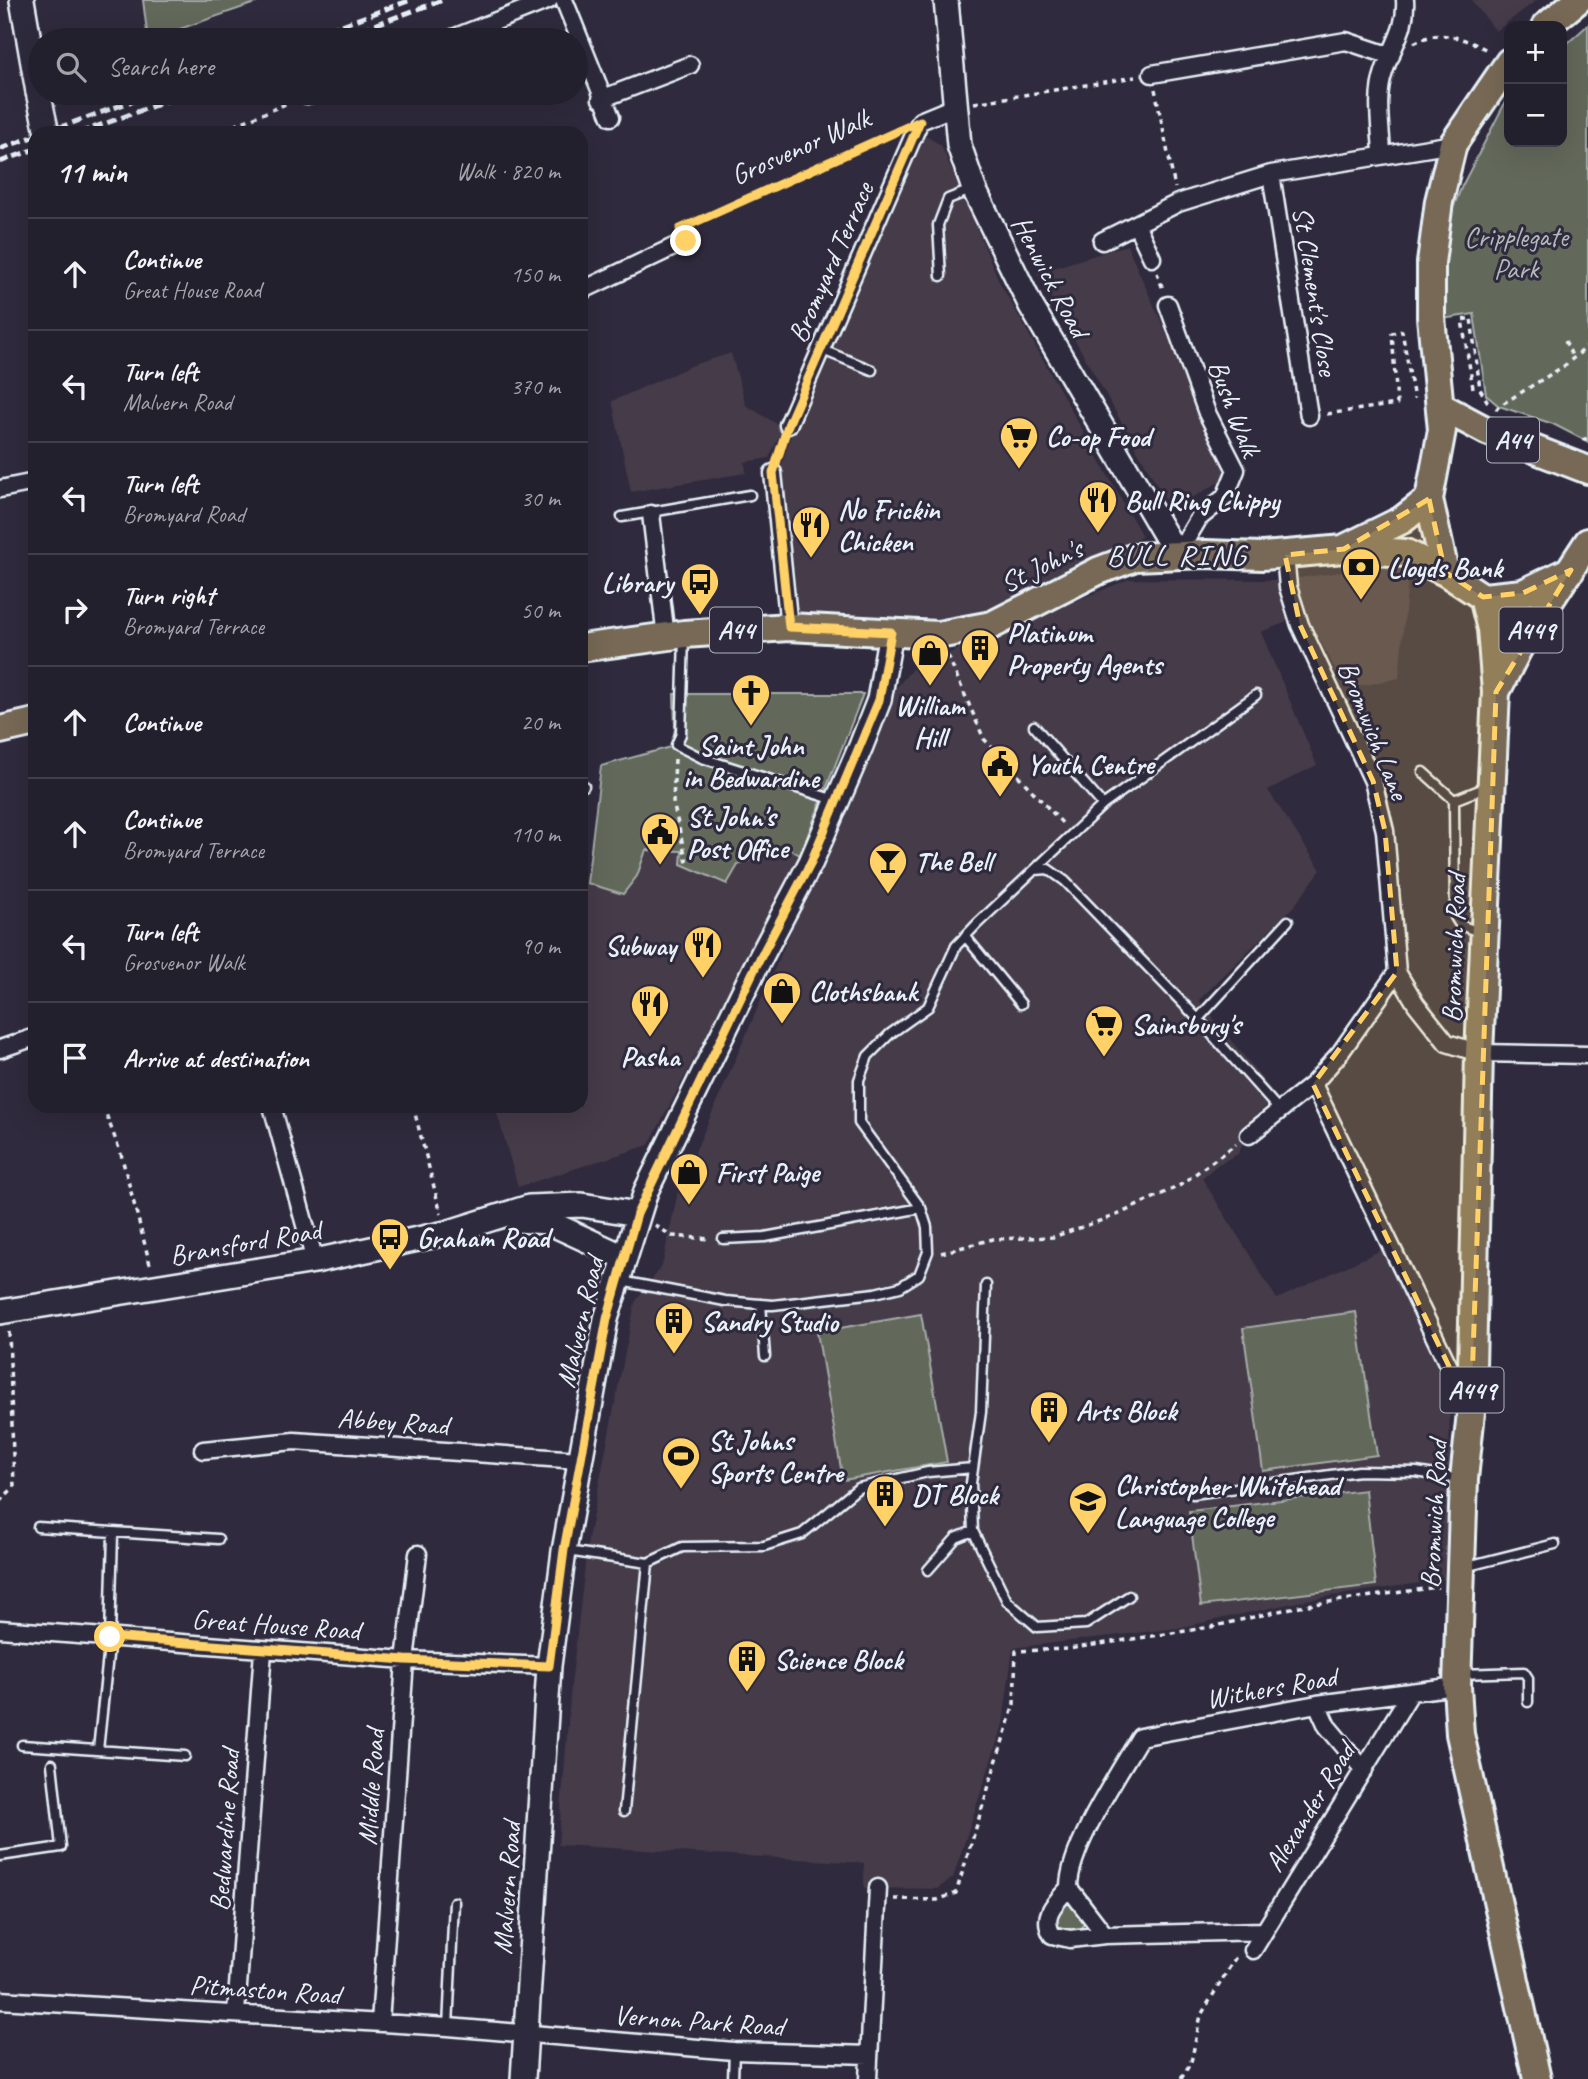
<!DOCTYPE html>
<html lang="en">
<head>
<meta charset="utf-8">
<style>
  body { margin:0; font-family:Caveat,sans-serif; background:#2f2d3a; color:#f1f3f6 }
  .controls { position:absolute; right:21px; top:21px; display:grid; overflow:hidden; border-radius:14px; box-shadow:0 7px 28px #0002 }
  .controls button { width:63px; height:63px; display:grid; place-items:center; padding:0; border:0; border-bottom:2px solid #403e4a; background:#23202e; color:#f1f3f6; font:35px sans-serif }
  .stop { position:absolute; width:21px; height:21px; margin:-16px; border:5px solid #ffd166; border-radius:50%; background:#fff }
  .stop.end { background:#ffd166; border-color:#fff; box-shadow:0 2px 7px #0008 }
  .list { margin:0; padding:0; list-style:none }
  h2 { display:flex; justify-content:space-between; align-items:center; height:91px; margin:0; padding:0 28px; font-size:30px }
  h2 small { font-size:23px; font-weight:400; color:#a3a3aa }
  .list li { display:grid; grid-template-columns:46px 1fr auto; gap:21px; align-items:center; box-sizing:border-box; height:112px; padding:0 28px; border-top:2px solid #403e4a }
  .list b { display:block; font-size:26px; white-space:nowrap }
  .list p { margin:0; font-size:23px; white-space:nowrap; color:#a3a3aa }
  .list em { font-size:23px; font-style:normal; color:#a3a3aa }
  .icon { flex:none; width:38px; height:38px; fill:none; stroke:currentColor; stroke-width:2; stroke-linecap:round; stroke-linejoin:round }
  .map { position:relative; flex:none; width:1588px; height:2079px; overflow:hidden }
  .search { position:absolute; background:#23202e; box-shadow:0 7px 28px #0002; left:28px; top:28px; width:560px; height:77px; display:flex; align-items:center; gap:18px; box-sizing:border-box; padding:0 24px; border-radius:38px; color:#a3a3aa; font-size:26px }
  .panel { position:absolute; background:#23202e; box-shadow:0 7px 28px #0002; left:28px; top:126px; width:560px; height:987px; border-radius:21px }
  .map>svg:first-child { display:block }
</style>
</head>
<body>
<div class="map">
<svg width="1588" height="2079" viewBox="0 0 1588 2079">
  <rect width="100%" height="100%" fill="#2f2a3d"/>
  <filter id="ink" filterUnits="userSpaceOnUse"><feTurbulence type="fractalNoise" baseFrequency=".0143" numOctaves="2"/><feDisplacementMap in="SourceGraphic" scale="14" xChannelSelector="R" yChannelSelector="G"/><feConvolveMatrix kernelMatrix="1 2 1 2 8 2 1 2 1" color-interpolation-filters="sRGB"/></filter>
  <g filter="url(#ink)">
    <path fill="#443a48" d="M1471,0H1537L1496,31Z
      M926,136L941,145L1000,283L1142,536L982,618L799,617L793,560L778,477L791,435L868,247Z
      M1127,245L1230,476L1171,510L1037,273Z
      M731,353L746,405L780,426L782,430L769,458L745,462L746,473L631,492L612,401L693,365Z
      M1375,567L1404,570L1408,579L1399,678L1346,689L1306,615L1261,632L1317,765L1268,790L1321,870L1295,905L1199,1000L1277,1097L1255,1116L1238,1154L1217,1165L1202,1178L1277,1299L1383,1249L1450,1386L1448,1579L1312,1599L1178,1628L1013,1648L1003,1724L953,1878L937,1889L864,1888V1863L558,1845L571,1685L588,1539L635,1302L662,1266L678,1191L868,754L891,694L913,668L1129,579L1284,580Z
      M784,846L800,855L649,1145L518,1187L495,1106H581V881L587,883L646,850L683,851L738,865Z"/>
    <path fill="#62685a" stroke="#a5aca9" stroke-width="2" d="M143,0H264L148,40Z
      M1588,25V442L1553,424L1499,406L1486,395L1474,314L1442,319V236L1462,186L1509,95V142H1562V48Z
      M674,694H863L800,855L784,846L738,865L727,884L681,864L682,851L646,850L637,876L623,894L587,883L601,766L671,747L675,729Z
      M1356,1312L1377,1455L1263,1471L1243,1328Z
      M921,1314L947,1462L843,1480L817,1332Z
      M1365,1490L1376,1585L1201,1606L1189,1511Z
      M1075,1903L1086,1917L1080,1934L1062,1935L1051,1920L1058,1905Z"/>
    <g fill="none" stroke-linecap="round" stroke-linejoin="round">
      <g stroke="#e8f1f8" stroke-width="13">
        <path id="lane" d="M941,276L938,225L948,199L971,190
          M820,349L872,370
          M622,517L750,495
          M684,637L681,734L676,745L702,758L835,800
          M1034,726L1103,805
          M1423,772L1454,800L1455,917L1460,925L1479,932
          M581,786H584
          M1454,800L1487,787
          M1035,870L1048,869L1065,881L1198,1019L1280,1111
          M965,936L1021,1004
          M1198,1019L1288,921
          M723,1239L765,1237L921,1208
          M621,1281L725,1301L773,1305L875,1293L900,1287L919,1275L928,1252L927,1227L921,1208L859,1123V1080L868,1056L890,1034L928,1007L956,946L977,924L1103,805L1256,695
          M986,1285L981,1412L971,1483L973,1531L1007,1601L1037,1627L1086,1624L1129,1596
          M761,1304L765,1356
          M1193,1494L1359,1471L1416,1472L1461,1479
          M38,1527L218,1539
          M567,1551L648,1563L682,1547L764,1546L802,1534L858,1488L928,1472L973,1468
          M1464,1567L1555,1544
          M928,1570L956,1538L973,1531
          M1460,1674L1524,1672L1528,1678V1702
          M22,1745L185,1756
          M98,1750L110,1637L113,1534
          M624,1811L648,1563
          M0,1856L61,1847L52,1764
          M448,2027L454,1902
          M733,2079L734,2051"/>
      </g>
      <g stroke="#e8f1f8" stroke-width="21">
        <path id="street" d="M564,0L611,117
          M448,40L549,0
          M1152,74L1346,41L1391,56
          M307,95L313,93
          M601,99L690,65
          M1382,153C1381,128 1375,97 1384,72C1392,46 1407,29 1405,0
          M1271,174L1309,416
          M1136,224L1152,258
          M1102,241L1178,203L1271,174L1453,144
          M581,291L686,241
          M1168,305L1207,413L1236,470L1225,497L1199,518L1177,555
          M788,425L920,121L954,107
          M773,473L789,627
          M0,489L35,482
          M651,514L666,637
          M1285,555L1288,587L1300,625L1373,781L1385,831L1397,972L1416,1004L1447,1043L1479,1053L1588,1055
          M0,1049L35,1037
          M1313,1084L1467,1404
          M272,1106L315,1261
          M1249,1135L1313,1084L1340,1053L1397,972
          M203,1450L294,1441L580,1460
          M0,1629L405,1660L549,1666
          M1317,1704L1327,1726L1364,1770
          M1069,1888C1068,1849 1119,1773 1140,1737L1317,1704L1457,1686
          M1069,1888L1105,1935L1070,1939L1052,1935C1041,1915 1055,1903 1069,1888Z
          M1105,1935L1264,1931
          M1253,1950L1411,1692
          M0,2000L448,2027L734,2051L869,2055
          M236,2013L263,1651
          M380,2023L405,1660L418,1554
          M868,2079L878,1888"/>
      </g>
      <g stroke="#e8f1f8" stroke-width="28">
        <path id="secondary" d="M22,0L38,92
          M946,0L959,145L974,189L1031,306L1177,555
          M517,1220L548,1222L624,1257
          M0,1312L315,1261L446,1233L529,1207L582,1205L637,1214
          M523,2079L549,1666L564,1551L606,1319L646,1191L755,968L811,862L861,746L879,700L891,632"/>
      </g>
      <g stroke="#e8f1f8" stroke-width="32">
        <path id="primary" d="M1546,26L1578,0
          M1440,406L1487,431L1588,470
          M1345,548L1402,520L1429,499
          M1445,572L1429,499L1442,430L1431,317V263L1439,201L1453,144L1509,62
          M1483,597L1491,629L1496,692L1479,1053L1471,1412L1464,1479L1457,1686L1460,1734L1537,2079
          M581,648L684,634L789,627L938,635L992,625L1098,571L1135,557L1206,554L1262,556L1344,549L1406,553L1445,572L1483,597L1523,593L1571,570
          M1496,692L1518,649L1588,542
          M0,730L35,722"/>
      </g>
      <path stroke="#e8f1f8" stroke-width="3.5" stroke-dasharray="5 5" stroke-linecap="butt" d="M1414,43C1440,28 1464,38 1489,51
        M1155,89L1175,188
        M974,103L1135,77
        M216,133L293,101
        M689,225L896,132
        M1157,273L1163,289
        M1565,341L1573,358
        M1473,388L1462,320L1471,318L1480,389L1490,406
        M1496,410L1499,406L1564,366L1588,346
        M1327,414L1397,404L1392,333L1402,331L1414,399
        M1582,440L1588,438
        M778,458L783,442
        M948,656L984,739L1065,826
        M675,759L673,802L688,867
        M103,1106L121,1154L151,1268
        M413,1106L441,1214
        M655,1225L672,1236L711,1239
        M941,1253L993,1239L1053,1237L1117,1215L1179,1186L1236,1144
        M0,1501L14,1487L9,1330
        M894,1899L937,1900L956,1893L1014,1704L1016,1651L1068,1649L1211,1627L1300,1606L1438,1587
        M1181,2079L1191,2062L1201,2015L1237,1955"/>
      <use href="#lane" stroke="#2f2a3d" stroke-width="8"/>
      <use href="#street" stroke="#2f2a3d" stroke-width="16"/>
      <use href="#secondary" stroke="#2f2a3d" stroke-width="23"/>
      <use href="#primary" stroke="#776954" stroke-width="26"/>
      <path stroke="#e8f1f8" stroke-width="5" stroke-dasharray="10 5" stroke-linecap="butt" d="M300,40L411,0
        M333,40L443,0
        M44,133L155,93
        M79,133L189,93
        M0,149L35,136
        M0,162L35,149"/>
      <g stroke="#e8f1f8" stroke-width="28" stroke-linecap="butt">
        <path id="secondary-bridge" d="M38,92L47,133"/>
      </g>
      <use href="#secondary-bridge" stroke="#2f2a3d" stroke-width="23"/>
    </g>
  </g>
  <g fill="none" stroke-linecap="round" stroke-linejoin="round" filter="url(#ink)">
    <path stroke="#ffd166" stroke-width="9" d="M110,1637L405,1660L549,1666L564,1550L607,1319L637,1214L755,968L811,862L879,700L891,632L789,627L773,473L788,425L920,121L680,229L686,241"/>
  </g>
  <path fill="#ffd166" fill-opacity="0.2" stroke="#ffd166" stroke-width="5" stroke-dasharray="14 9" stroke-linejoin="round" d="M1429,499L1445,572L1483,597L1523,593L1571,570L1496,692L1471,1412L1313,1084L1397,972L1385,831L1373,781L1300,625L1285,555L1344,549Z"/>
  <defs>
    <g id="supermarket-pin" transform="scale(2.0125)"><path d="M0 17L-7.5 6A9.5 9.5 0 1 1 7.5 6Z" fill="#ffd166" stroke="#2f2a3d"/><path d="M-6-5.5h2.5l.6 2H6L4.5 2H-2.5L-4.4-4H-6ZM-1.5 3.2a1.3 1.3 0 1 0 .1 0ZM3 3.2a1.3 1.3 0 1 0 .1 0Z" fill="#111"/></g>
    <g id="restaurant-pin" transform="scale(2.0125)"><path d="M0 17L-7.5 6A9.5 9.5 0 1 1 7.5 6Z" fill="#ffd166" stroke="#2f2a3d"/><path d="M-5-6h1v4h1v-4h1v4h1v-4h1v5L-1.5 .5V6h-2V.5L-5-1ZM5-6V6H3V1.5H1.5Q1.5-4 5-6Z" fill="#111"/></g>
    <g id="bank-pin" transform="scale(2.0125)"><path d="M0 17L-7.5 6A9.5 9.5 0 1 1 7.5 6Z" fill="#ffd166" stroke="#2f2a3d"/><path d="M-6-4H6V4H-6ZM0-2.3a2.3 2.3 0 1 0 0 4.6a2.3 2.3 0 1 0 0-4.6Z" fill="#111"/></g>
    <g id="bus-pin" transform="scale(2.0125)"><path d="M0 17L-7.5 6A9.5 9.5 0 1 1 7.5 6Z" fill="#ffd166" stroke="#2f2a3d"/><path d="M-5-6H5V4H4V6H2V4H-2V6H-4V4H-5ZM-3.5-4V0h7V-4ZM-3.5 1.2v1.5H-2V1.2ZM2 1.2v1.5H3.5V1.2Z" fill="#111"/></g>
    <g id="building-pin" transform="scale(2.0125)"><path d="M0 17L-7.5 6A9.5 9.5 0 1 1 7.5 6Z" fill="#ffd166" stroke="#2f2a3d"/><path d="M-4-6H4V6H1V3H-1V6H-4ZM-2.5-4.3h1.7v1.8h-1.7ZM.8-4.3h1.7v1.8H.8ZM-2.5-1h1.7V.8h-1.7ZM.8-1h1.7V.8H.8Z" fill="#111"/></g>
    <g id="shop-pin" transform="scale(2.0125)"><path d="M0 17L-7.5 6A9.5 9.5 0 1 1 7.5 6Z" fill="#ffd166" stroke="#2f2a3d"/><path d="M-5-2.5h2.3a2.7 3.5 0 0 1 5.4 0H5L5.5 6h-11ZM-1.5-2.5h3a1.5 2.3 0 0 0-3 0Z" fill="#111"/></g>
    <g id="church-pin" transform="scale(2.0125)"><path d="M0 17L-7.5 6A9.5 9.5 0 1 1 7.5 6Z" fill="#ffd166" stroke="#2f2a3d"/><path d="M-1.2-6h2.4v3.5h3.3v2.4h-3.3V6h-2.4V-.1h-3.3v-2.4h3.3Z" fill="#111"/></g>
    <g id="civic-pin" transform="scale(2.0125)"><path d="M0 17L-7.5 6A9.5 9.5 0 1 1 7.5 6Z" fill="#ffd166" stroke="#2f2a3d"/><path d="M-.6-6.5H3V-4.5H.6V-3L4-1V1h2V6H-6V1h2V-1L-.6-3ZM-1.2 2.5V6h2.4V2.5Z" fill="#111"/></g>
    <g id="bar-pin" transform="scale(2.0125)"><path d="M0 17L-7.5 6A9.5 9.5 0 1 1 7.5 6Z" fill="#ffd166" stroke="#2f2a3d"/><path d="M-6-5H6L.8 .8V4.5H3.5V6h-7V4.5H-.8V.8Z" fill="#111"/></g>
    <g id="stadium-pin" transform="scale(2.0125)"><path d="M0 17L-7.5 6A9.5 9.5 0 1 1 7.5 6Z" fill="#ffd166" stroke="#2f2a3d"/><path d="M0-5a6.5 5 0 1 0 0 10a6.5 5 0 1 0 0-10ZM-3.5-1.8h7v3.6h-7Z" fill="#111"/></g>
    <g id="school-pin" transform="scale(2.0125)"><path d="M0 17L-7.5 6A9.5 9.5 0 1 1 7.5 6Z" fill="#ffd166" stroke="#2f2a3d"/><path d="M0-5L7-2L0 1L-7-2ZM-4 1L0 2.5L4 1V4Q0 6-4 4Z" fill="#111"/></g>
  </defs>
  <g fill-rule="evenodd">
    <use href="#supermarket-pin" x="1019" y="436"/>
    <use href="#restaurant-pin" x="1098" y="500"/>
    <use href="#restaurant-pin" x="811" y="525"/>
    <use href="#bank-pin" x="1361" y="567"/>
    <use href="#bus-pin" x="700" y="582"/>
    <use href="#building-pin" x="980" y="648"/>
    <use href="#shop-pin" x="930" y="653"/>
    <use href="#church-pin" x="751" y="693"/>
    <use href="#civic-pin" x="1000" y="764"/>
    <use href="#civic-pin" x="660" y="832"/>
    <use href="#bar-pin" x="888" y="861"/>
    <use href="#restaurant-pin" x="703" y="945"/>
    <use href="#shop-pin" x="782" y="991"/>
    <use href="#restaurant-pin" x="650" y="1004"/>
    <use href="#supermarket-pin" x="1104" y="1024"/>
    <use href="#shop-pin" x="689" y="1172"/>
    <use href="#bus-pin" x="390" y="1237"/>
    <use href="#building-pin" x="674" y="1321"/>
    <use href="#building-pin" x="1049" y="1410"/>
    <use href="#stadium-pin" x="681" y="1456"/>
    <use href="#building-pin" x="885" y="1494"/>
    <use href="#school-pin" x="1088" y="1501"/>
    <use href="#building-pin" x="747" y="1659"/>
  </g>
  <g text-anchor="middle" stroke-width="6" stroke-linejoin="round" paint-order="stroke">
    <g fill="#2f2a3d" stroke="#b0b5c0" stroke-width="2">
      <rect x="1487" y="417.5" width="52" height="45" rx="5"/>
      <rect x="710" y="607.5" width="52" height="45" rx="5"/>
      <rect x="1499.5" y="607.5" width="63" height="45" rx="5"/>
      <rect x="1440.5" y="1367.5" width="63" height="45" rx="5"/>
    </g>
    <g font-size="26" font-weight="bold" fill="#e8f1f8">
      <text x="1513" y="449">A44</text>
      <text x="736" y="639">A44</text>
      <text x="1531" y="639">A449</text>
      <text x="1472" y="1399">A449</text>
    </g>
    <g font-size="28" fill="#e8f1f8" stroke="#2f2a3d">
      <text transform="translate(800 146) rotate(-24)" y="10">Grosvenor Walk</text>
      <text transform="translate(830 262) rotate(-66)" y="10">Bromyard Terrace</text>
      <text transform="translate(1051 276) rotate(62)" y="10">Henwick Road</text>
      <text transform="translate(1316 291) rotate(81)" y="10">St Clement's Close</text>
      <text transform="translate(1235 408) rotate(69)" y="10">Bush Walk</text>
      <text transform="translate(1041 565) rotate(-26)" y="10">St John's</text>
      <text transform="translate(1374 730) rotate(68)" y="10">Bromwich Lane</text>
      <text transform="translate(1453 948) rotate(-88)" y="10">Bromwich Road</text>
      <text transform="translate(245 1242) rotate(-10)" y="10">Bransford Road</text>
      <text transform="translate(579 1322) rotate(-77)" y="10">Malvern Road</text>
      <text transform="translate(393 1421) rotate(4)" y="10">Abbey Road</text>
      <text transform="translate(1433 1514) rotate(-87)" y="10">Bromwich Road</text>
      <text transform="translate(276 1624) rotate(4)" y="10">Great House Road</text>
      <text transform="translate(1271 1687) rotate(-10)" y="10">Withers Road</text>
      <text transform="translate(370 1787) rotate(-86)" y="10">Middle Road</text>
      <text transform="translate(1309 1807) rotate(-58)" y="10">Alexander Road</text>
      <text transform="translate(224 1830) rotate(-86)" y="10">Bedwardine Road</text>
      <text transform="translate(506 1888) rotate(-86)" y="10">Malvern Road</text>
      <text transform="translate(265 1989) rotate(4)" y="10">Pitmaston Road</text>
      <text transform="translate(699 2020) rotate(4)" y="10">Vernon Park Road</text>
    </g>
    <g font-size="28" fill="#b2bab9" stroke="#2f2a3d">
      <text x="1516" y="246">Cripplegate<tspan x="1516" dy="32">Park</tspan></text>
    </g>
    <g font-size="28" font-weight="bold" fill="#e8f1f8" stroke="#2f2a3d" text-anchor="start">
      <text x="1046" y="446">Co-op Food</text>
      <text x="1125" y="510">Bull Ring Chippy</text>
      <text x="838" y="519">No Frickin<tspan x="838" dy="32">Chicken</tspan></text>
      <text x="1388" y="577">Lloyds Bank</text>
      <text x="673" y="592" text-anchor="end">Library</text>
      <text x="1007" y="642">Platinum<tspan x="1007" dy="32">Property Agents</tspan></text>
      <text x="930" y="715" text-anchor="middle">William<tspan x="930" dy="32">Hill</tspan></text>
      <text x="751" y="755" text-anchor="middle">Saint John<tspan x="751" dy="32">in Bedwardine</tspan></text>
      <text x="1027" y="774">Youth Centre</text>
      <text x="687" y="826">St John's<tspan x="687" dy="32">Post Office</tspan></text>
      <text x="915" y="871">The Bell</text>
      <text x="676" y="955" text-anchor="end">Subway</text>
      <text x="809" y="1001">Clothsbank</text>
      <text x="1131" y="1034">Sainsbury's</text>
      <text x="650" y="1066" text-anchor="middle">Pasha</text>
      <text x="716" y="1182">First Paige</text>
      <text x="417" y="1247">Graham Road</text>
      <text x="701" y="1331">Sandry Studio</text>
      <text x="1076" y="1420">Arts Block</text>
      <text x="708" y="1450">St Johns<tspan x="708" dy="32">Sports Centre</tspan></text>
      <text x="1115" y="1495">Christopher Whitehead<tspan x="1115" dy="32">Language College</tspan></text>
      <text x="912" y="1504">DT Block</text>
      <text x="774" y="1669">Science Block</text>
    </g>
    <g font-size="30" letter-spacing="2" fill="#e8f1f8" stroke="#2f2a3d">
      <text x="1177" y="565">BULL RING</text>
    </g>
  </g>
</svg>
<div class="controls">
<button>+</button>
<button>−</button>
</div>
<div class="stop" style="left:110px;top:1637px"></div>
<div class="stop end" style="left:686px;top:241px"></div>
<div class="search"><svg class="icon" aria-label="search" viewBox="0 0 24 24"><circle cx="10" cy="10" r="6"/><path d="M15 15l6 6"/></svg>Search here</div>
<section class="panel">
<h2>11 min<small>Walk · 820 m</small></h2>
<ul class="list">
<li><svg class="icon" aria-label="ahead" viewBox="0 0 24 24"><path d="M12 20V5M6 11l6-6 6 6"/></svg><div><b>Continue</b><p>Great House Road</p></div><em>150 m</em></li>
<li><svg class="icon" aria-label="left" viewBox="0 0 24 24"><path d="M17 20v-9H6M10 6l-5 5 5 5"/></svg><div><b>Turn left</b><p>Malvern Road</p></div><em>370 m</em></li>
<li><svg class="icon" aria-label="left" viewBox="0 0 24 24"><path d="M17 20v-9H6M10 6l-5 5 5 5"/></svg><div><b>Turn left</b><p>Bromyard Road</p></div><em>30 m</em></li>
<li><svg class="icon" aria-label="right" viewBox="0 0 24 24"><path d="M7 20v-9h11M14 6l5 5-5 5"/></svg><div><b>Turn right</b><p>Bromyard Terrace</p></div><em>50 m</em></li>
<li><svg class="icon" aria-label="ahead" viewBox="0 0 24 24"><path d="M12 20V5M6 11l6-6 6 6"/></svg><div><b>Continue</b></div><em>20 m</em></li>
<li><svg class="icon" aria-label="ahead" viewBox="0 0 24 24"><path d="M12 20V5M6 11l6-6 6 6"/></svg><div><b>Continue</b><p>Bromyard Terrace</p></div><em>110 m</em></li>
<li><svg class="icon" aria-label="left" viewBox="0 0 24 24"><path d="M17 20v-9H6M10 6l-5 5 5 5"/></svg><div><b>Turn left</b><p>Grosvenor Walk</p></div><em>90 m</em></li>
<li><svg class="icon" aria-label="arrive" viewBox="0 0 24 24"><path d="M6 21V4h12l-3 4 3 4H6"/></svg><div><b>Arrive at destination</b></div></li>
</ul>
</section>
</div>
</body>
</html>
